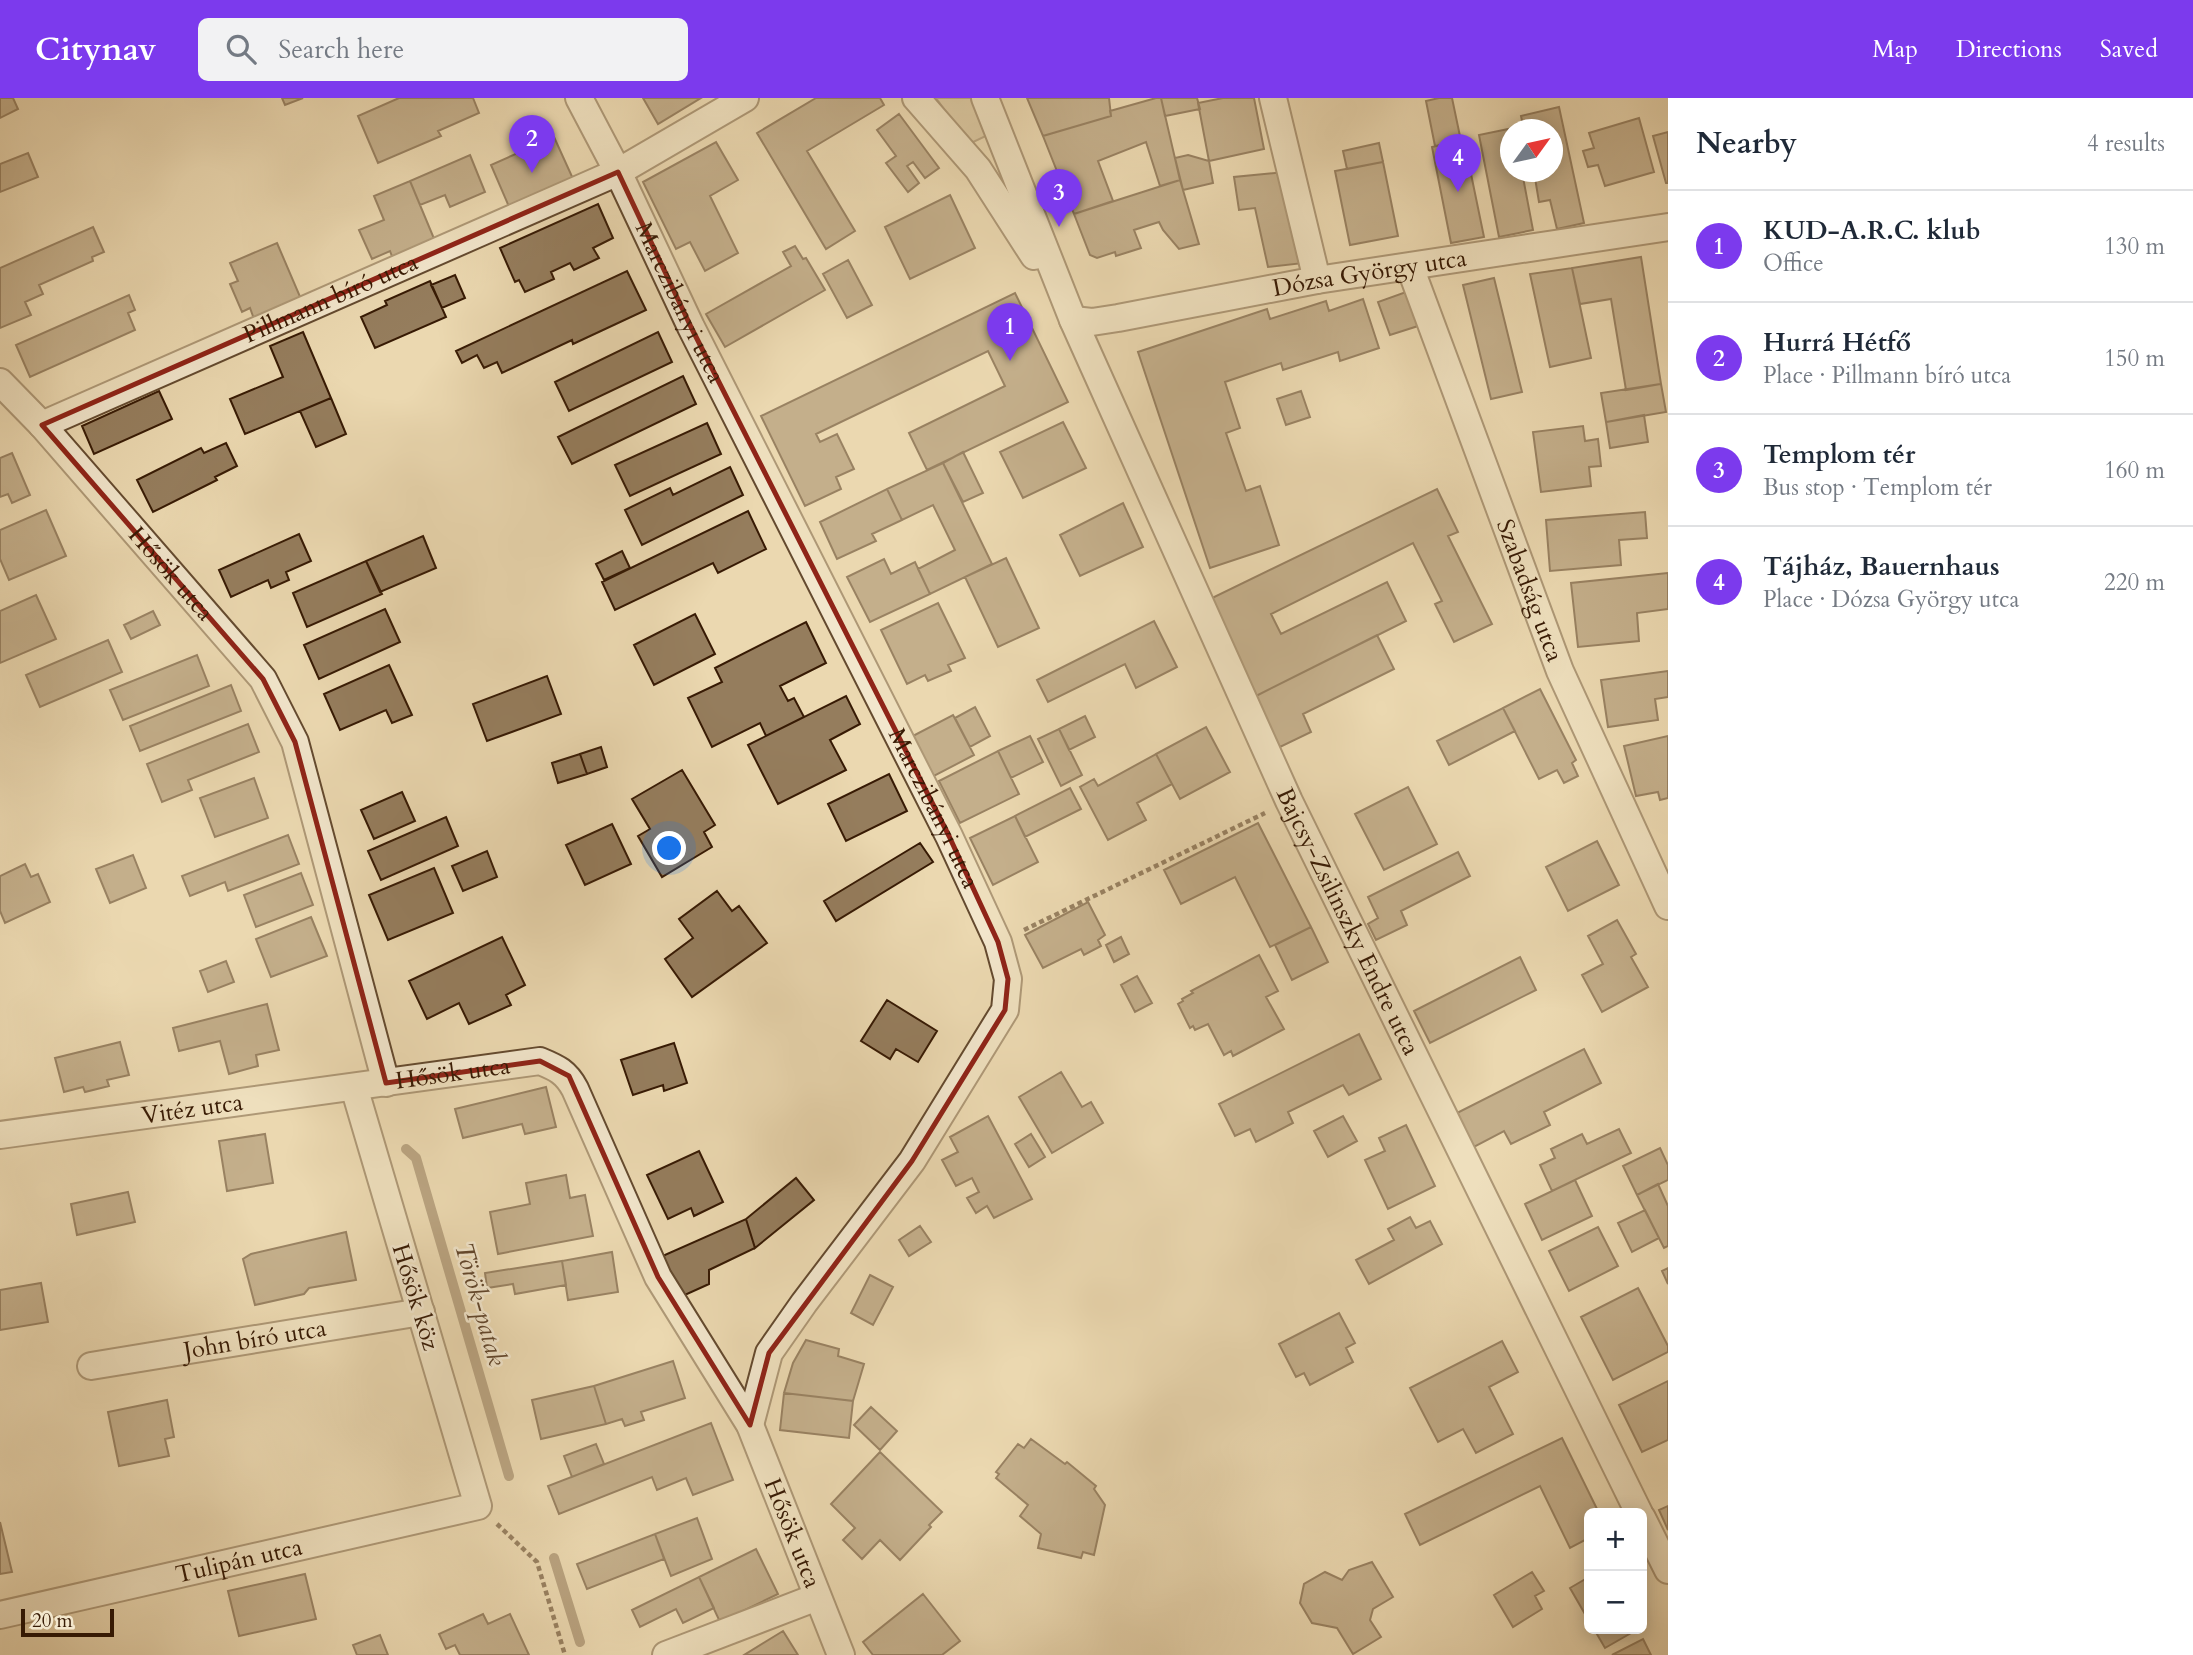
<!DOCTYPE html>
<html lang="en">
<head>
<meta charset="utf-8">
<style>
  body { margin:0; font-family:Cardo,serif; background:#f2f2f3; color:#1f2937 }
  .controls { position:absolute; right:21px; bottom:21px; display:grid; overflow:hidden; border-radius:10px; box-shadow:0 4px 18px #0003 }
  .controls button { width:63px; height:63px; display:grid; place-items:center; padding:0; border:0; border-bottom:2px solid #e0e1e3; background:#fff; color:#1f2937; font:35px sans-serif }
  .compass { position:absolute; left:1500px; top:21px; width:63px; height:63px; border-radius:50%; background:#fff; box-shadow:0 4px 18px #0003; rotate:57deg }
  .scale { position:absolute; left:21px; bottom:18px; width:93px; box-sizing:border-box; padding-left:7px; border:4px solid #371a04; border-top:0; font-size:19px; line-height:24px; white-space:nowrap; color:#371a04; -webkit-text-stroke:5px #f2e6cc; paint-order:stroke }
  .you { position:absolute; left:670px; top:751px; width:24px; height:24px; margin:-18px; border:5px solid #fff; border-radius:50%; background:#1a73e8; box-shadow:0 0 0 10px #1a73e833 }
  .badge { display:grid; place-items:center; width:46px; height:46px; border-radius:50%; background:#7c3aed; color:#fff; font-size:23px; font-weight:700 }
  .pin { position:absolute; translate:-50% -58px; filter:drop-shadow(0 2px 4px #0008) }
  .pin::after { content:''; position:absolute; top:37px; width:24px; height:21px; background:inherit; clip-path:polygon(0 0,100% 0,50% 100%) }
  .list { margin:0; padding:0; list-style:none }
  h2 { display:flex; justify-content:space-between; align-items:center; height:91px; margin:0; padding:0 28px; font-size:30px }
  h2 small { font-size:23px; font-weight:400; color:#747a83 }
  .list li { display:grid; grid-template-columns:46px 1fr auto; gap:21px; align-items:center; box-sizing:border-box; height:112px; padding:0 28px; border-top:2px solid #e0e1e3 }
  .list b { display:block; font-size:26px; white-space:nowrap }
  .list p { margin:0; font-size:23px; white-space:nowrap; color:#747a83 }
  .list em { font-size:23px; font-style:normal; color:#747a83 }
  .icon { flex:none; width:38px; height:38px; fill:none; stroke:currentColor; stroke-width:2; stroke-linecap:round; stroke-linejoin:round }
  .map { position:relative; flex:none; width:1668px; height:1557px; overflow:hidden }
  header { display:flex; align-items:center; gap:42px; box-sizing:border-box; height:98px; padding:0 35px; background:#7c3aed; color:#fff }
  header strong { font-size:33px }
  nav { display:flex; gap:38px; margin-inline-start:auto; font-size:24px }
  .search { width:490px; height:63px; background:#f2f2f3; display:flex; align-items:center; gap:18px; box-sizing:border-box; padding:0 24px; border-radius:10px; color:#747a83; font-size:26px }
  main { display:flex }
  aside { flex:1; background:#fff }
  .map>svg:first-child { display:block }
</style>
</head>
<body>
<header>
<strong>Citynav</strong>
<div class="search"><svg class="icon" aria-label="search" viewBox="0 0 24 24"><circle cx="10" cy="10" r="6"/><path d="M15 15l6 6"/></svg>Search here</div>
<nav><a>Map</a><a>Directions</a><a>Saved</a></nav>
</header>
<main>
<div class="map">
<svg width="1668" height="1557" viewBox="0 0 1668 1557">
  <rect width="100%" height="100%" fill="#ebd8b0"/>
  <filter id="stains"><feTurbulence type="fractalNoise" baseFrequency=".00286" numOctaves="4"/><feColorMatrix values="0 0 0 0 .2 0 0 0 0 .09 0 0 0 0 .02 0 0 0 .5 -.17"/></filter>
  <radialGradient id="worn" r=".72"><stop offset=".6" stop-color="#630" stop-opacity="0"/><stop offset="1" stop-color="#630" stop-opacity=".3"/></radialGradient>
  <path fill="#ccb893" stroke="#82694c" stroke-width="2" d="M936,0H976L990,36L969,46Z"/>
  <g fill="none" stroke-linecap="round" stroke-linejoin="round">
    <path stroke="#7e6548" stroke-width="10" d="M406,1051L416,1060L509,1378
      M554,1460L580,1544"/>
  </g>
  <path fill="#957d5d" stroke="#371a04" stroke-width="2" d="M0,0H13L18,11L0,20Z
    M282,0H303L285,7Z
    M399,0H473L479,15L438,33L441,38L378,65L358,18Z
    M643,0H701L658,26Z
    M816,0H880L884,7L807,53L855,133L826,151L757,35Z
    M1027,0H1109L1111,18L1043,38Z
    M1156,0H1161L1180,82L1160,88L1146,44L1098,63L1113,103L1074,116L1043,38L1111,18L1110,13Z
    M1161,0H1197L1200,11L1165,18Z
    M1223,0H1254L1264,51L1209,63L1198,5Z
    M1439,0H1452L1461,43L1435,48L1426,3Z
    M1559,9L1584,125L1557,131L1550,102L1539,104L1534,74H1552V32H1524L1521,18Z
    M899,16L939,70L925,80L913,64L907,68L919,85L908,94L886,65L896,58L877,32Z
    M1639,20L1654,74L1605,88L1598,67L1588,69L1583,53L1594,50L1589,35Z
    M1513,30L1510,32V74H1522L1533,132L1499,139L1479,37Z
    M1668,34V85H1666L1653,38Z
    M554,39L574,83L510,111L491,67Z
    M1464,42L1484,139L1451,145L1432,49Z
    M716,44L738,82L710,98L738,155L705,173L690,144L676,151L643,84Z
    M1379,45L1383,64L1347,71L1343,53Z
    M28,55L38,79L0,94V66Z
    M470,57L485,94L450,109L445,97L420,107L410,83Z
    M1188,57L1209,63L1213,85L1183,92L1175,60Z
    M1383,64L1398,138L1350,147L1335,73Z
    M1285,74L1304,165L1268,169L1255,110L1239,112L1234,79Z
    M1180,82L1199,146L1179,151L1163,132L1159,124L1134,132L1141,150L1116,158L1115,154L1097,160L1090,157L1074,116Z
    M410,83L435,143L393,161L390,153L372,161L359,132L384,122L374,98Z
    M950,97L975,150L910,181L885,129Z
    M598,106L613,140L593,150L599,160L574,172L570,165L551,174L554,181L525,194L519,182L515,184L500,150Z
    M93,129L104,154L92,159L93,163L39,187L43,196L25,204L31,217L0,230V170Z
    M277,145L301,201L254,221L250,210L242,214L230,186L238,183L230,165Z
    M795,148L803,161L806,160L825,192L725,249L706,216L791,168L783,154Z
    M1641,159L1661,286L1626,292L1611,201L1580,206L1572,170Z
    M848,162L872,207L847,220L823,176Z
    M1572,170L1591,260L1550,269L1530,176Z
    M627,173L646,212L573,246L572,242L502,275L497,264L484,270L477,257L462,265L456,253Z
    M455,177L465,200L442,210L431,187Z
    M1494,180L1522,294L1491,301L1463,187Z
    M430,183L446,219L375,250L361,219L387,207L385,203Z
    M1406,194L1418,228L1390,237L1378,204Z
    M1015,195L1068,304L927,372L909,335L1005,288L988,253L816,336L820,344L837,336L854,371L836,379L841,391L805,408L761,318Z
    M129,197L135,212L128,215L135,232L30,279L16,247Z
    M1363,201L1379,250L1340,263L1338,254L1283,272L1281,265L1225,284L1240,330L1226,335L1246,393L1260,388L1279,447L1210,470L1138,254L1267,211L1270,221L1326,203L1329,213Z
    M303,234L331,300L245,336L230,301L283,279L270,248Z
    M658,234L672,264L569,313L555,284Z
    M683,278L696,306L572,366L558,339Z
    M1661,286L1666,314L1606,324L1601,295Z
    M159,293L172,321L94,356L82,328Z
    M1301,293L1310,319L1286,327L1277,301Z
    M331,300L346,336L316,349L300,313Z
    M1644,317L1648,344L1610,350L1606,324Z
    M1063,324L1086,370L1023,400L1000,354Z
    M707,325L721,356L630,398L615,367Z
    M1583,328L1585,343L1598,341L1601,368L1589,369L1591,388L1541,394L1533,334Z
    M226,345L237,368L215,379L217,382L153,414L137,382L201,350L204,355Z
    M963,354L983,395L963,404L943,365Z
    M12,355L30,397L12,405L8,396L0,399V360Z
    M943,365L992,466L930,496L918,471L955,452L933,407L902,422L887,391Z
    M730,369L743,397L642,447L625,412L670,390L673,397Z
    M887,391L902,422L872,436L876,443L837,461L820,424Z
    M1437,391L1458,434L1448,438L1492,526L1454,544L1435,506L1442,503L1413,445L1271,516L1281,536L1387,484L1406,523L1252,600L1208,502Z
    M1123,405L1143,449L1080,478L1060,437Z
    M46,412L66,458L9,482L0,461V432Z
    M748,413L766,451L718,475L713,465L615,512L602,484Z
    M1645,414L1647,440L1619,442L1621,467L1550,473L1546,422Z
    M299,436L311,463L286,474L289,482L271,490L268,482L231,499L219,472Z
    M423,438L436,470L380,494L366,463Z
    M622,453L630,470L604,482L596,466Z
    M1006,460L1039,530L998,549L965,479Z
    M884,461L891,476L915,464L930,496L870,524L847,479Z
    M366,463L382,496L307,529L293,495Z
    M1668,475V511L1637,515L1639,543L1578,549L1571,485Z
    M36,497L56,541L0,565V513Z
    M938,505L965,560L948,567L951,573L928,583L925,577L907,586L881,532Z
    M385,511L400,544L319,581L304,547Z
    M153,513L160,527L131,541L124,527Z
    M695,516L715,556L654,587L634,547Z
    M1154,523L1177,569L1136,590L1125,566L1048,604L1037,582Z
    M806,524L826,565L780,588L788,603L794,600L804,619L766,638L760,625L712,649L688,600L722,584L715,570Z
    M1377,537L1394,571L1303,616L1311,634L1280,649L1252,600Z
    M108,542L122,574L40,609L26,577Z
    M197,557L209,588L123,622L110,592Z
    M389,567L412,617L392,625L386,612L340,632L324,596Z
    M1668,573V599L1655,601L1658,622L1608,629L1601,582Z
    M547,578L561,616L487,643L473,606Z
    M231,587L241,613L140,653L130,628Z
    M1540,591L1576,662L1572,665L1578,678L1564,685L1557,672L1539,681L1503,610Z
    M846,598L860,626L830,642L846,672L778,706L748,647Z
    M975,609L990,638L970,649L955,620Z
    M1503,610L1515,633L1449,667L1437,643Z
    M953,617L974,657L930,680L909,640Z
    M1085,618L1095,639L1069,652L1059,631Z
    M248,626L259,654L188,682L192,692L162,704L147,666Z
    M1206,629L1230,674L1180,701L1156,656Z
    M1059,631L1082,677L1061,688L1038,641Z
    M1030,638L1043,664L1011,680L998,653Z
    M1668,638V700L1660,702L1658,694L1636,698L1624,648Z
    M601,649L607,669L587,676L580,656Z
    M998,653L1019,696L960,725L939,683Z
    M580,656L587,676L558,685L552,665Z
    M1156,656L1172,686L1137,705L1146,722L1108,742L1080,689L1094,681L1098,688Z
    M682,672L715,727L704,734L712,749L662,779L638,738L650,731L632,701Z
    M889,676L907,713L846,743L828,706Z
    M254,680L268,720L215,739L200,700Z
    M1408,689L1437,746L1384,772L1355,716Z
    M1070,690L1081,711L1025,739L1015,718Z
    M402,694L415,723L374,741L361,712Z
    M1015,718L1038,764L993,787L970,740Z
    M446,719L458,748L381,782L368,753Z
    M1258,725L1311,829L1270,849L1235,779L1181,806L1164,772Z
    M612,726L631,766L585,787L566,747Z
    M288,737L299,766L228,793L225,784L190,798L182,778Z
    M1597,743L1619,787L1568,813L1546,769Z
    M920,745L933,764L836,823L824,803Z
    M487,753L497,779L463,793L452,768Z
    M1458,754L1470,778L1401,813L1407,827L1376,842L1368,826L1378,820L1368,799Z
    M133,757L146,790L110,805L96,771Z
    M25,766L31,779L38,776L50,804L5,825L0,813V778Z
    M434,770L453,815L388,842L369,797Z
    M301,775L313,807L256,829L244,797Z
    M717,793L732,813L739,808L767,845L692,899L665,861L693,840L679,821Z
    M1088,804L1105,837L1098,842L1101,848L1084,857L1081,851L1043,870L1025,837Z
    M311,819L327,858L271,879L256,841Z
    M1617,822L1636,856L1631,859L1648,889L1602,914L1582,877L1603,866L1588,838Z
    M1311,829L1328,864L1292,882L1275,847Z
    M502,839L525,887L506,897L511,907L469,926L459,905L427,921L409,883Z
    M1121,839L1129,856L1114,864L1106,847Z
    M1259,857L1278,893L1266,899L1284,931L1233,958L1231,953L1224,957L1208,926L1195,932L1193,928L1190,930L1178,906L1183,903L1182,901L1193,895L1191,893Z
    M1520,859L1536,892L1430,945L1414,913Z
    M226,863L234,884L208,894L200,873Z
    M1137,878L1152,905L1135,914L1121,887Z
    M887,902L937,933L918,964L896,951L890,961L861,943Z
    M267,906L279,952L256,957L258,968L229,976L220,943L179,953L173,930Z
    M1359,936L1381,981L1349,997L1343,987L1288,1014L1293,1025L1256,1044L1250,1031L1235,1038L1219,1006Z
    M120,944L129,977L107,982L109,988L85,994L83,989L64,994L55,960Z
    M674,945L687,985L664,993L663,987L633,997L621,962Z
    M1584,951L1601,985L1544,1014L1550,1027L1511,1046L1504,1033L1472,1050L1455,1016Z
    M1061,974L1082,1009L1091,1004L1103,1025L1052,1055L1019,999Z
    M546,989L556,1029L525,1036L522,1026L463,1040L455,1011Z
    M988,1018L1032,1101L994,1120L987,1108L976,1115L967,1100L979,1094L972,1080L956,1088L942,1062L958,1054L950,1039Z
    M1343,1018L1357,1043L1328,1059L1314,1033Z
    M1406,1027L1435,1088L1388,1111L1365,1062L1385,1053L1379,1040Z
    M1619,1031L1631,1055L1552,1093L1540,1067L1555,1060L1551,1051L1582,1036L1587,1046Z
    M265,1036L273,1085L227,1093L219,1043Z
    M1031,1036L1045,1059L1029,1069L1015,1046Z
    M1660,1050L1668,1067V1082L1637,1097L1623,1068Z
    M699,1053L723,1104L694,1118L691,1110L668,1121L647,1077Z
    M566,1077L570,1100L585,1097L593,1138L498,1156L490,1114L530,1106L526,1085Z
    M796,1080L814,1102L755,1150L746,1121Z
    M1575,1082L1592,1118L1542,1142L1525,1106Z
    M1658,1086L1668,1108V1148L1664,1150L1637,1097Z
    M128,1094L135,1124L77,1137L71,1106Z
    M1645,1112L1659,1140L1632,1154L1618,1125Z
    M1410,1119L1416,1130L1430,1123L1442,1146L1369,1186L1356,1162L1394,1142L1388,1131Z
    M746,1121L755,1150L709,1172V1186L676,1201L658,1160Z
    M920,1128L931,1144L909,1158L899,1142Z
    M1598,1129L1618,1168L1569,1193L1549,1153Z
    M346,1134L356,1182L309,1190L304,1196L255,1207L243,1161L251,1156Z
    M612,1154L618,1194L568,1202L562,1163Z
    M562,1163L566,1187L515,1196L513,1186L487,1190L485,1175Z
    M1668,1170V1186L1662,1173Z
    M870,1177L893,1189L873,1227L851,1215Z
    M41,1185L48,1224L0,1232V1192Z
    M1638,1190L1668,1248V1254L1613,1282L1581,1219Z
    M1339,1215L1355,1245L1346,1250L1353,1264L1310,1287L1304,1275L1296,1279L1279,1246Z
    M806,1242L839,1251L838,1258L864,1266L853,1303L784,1295L793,1265Z
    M1502,1243L1518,1274L1489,1289L1513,1336L1476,1355L1463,1331L1438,1344L1410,1290Z
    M673,1263L685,1300L641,1314L644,1322L625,1328L622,1321L606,1326L594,1288Z
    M1668,1283V1342L1642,1354L1619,1307Z
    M594,1288L606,1326L541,1341L532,1302Z
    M784,1295L853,1303L849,1340L780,1332Z
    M167,1302L174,1339L165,1341L169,1358L119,1368L108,1314Z
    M871,1309L897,1333L880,1352L854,1327Z
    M711,1325L733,1382L693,1397L686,1380L657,1392L652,1379L559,1416L548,1388Z
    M1562,1340L1599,1415H1589V1440L1570,1450L1540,1388L1420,1447L1405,1416Z
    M1031,1341L1065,1366L1067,1364L1096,1388L1094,1391L1105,1407L1094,1457L1083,1454L1081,1460L1038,1450L1041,1436L1020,1418L1028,1407L996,1380L999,1376L996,1374L1018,1346L1024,1350Z
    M596,1346L604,1366L572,1379L564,1358Z
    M880,1354L942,1414L929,1427L931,1429L900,1462L880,1442L862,1461L843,1442L855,1430L831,1406Z
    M1668,1408V1432L1659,1412Z
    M697,1420L712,1461L671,1478L655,1436Z
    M0,1424L12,1474L0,1476Z
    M655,1436L664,1461L587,1491L577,1466Z
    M756,1451L778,1496L720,1524L699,1479Z
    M1372,1464L1393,1499L1373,1511L1370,1522L1381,1539L1353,1556L1337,1530L1312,1525L1300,1505L1304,1486L1325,1474L1342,1482L1349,1472Z
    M1532,1474L1544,1493L1535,1498L1542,1511L1513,1529L1494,1497Z
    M305,1476L316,1521L239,1538L228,1493Z
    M699,1479L714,1510L683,1525L676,1511L640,1529L632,1512Z
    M1589,1479V1523L1570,1490Z
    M923,1496L960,1543L942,1557H873L863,1544Z
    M483,1516L488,1526L510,1516L529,1557H460L455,1547L446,1551L439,1536Z
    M1594,1531H1638L1605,1550Z
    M783,1533L798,1557H744Z
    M380,1537L388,1557H357L353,1547Z
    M1643,1541L1651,1557H1612Z"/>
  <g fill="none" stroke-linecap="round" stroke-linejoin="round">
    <g stroke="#644a2f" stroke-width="30">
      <g id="minor">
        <path id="s1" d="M579,0L618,74L691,229L949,738L998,844L1008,881L1005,912L912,1063L804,1205L769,1255L750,1327"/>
        <path d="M916,0L978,71L1034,158"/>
        <path id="s2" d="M985,0L1073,222L1289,703L1639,1415"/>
        <path d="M1273,0L1317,182"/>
        <path id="s3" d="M1410,169L1560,573L1668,808"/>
        <path id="s4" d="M1073,222L1092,224L1118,220L1317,182L1668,129"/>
        <path id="s5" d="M0,284L42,327L263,581L295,644L386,985"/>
        <path id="s6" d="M42,327L618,74L745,0"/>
        <path id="s7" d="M0,1037L540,963C557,970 566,974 575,991L658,1179L750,1327L841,1557"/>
        <path id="s8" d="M91,1268L421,1214"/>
        <path d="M1642,1420L1668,1472"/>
        <path id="s9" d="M0,1517L478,1408L354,989"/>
        <path d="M666,1557L817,1499"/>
      </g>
    </g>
    <path stroke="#371a04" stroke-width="4.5" stroke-dasharray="5 3.5" stroke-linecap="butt" d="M1024,832L1265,715
      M497,1426L537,1464L565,1557"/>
    <use href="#minor" stroke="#f2e6cc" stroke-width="26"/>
  </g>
  <path d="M0 0H1668V1557H0ZM618,74L691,229L949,738L998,844L1008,881L1005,912L912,1063L769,1255L750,1327L658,1179L569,978L540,963L386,985L295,644L263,581L42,327Z" fill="#ebd8b0" fill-opacity=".55" fill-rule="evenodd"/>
  <path fill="none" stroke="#8f2418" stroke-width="5" stroke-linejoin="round" d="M618,74L691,229L949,738L998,844L1008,881L1005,912L912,1063L769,1255L750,1327L658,1179L569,978L540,963L386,985L295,644L263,581L42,327Z"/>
  <g text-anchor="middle" stroke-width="5" stroke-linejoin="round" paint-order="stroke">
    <g font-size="24" fill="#371a04" stroke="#f2e6cc">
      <text dy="8" stroke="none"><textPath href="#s4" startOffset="301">Dózsa György utca</textPath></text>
      <text dy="8" stroke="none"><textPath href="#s6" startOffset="315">Pillmann bíró utca</textPath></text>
      <text dy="8" stroke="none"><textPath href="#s1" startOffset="228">Marczibányi utca</textPath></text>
      <text dy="8" stroke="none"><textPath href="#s5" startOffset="257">Hősök utca</textPath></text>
      <text dy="8" stroke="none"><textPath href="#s3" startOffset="345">Szabadság utca</textPath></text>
      <text dy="8" stroke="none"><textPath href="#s1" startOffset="794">Marczibányi utca</textPath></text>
      <text dy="8" stroke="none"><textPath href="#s2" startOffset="900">Bajcsy-Zsilinszky Endre utca</textPath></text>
      <text dy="8" stroke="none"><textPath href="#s7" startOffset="457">Hősök utca</textPath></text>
      <text dy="8" stroke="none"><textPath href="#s7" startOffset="194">Vitéz utca</textPath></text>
      <text transform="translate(416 1199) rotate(73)" y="8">Hősök köz</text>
      <text dy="8" stroke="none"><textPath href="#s8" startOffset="166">John bíró utca</textPath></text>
      <text dy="8" stroke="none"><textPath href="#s7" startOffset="1087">Hősök utca</textPath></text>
      <text dy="8" stroke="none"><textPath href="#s9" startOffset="245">Tulipán utca</textPath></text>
    </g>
    <g font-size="26" font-style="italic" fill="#61462c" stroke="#f2e6cc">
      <text transform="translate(481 1206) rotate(74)" y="9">Török-patak</text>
    </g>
  </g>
  <rect width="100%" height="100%" filter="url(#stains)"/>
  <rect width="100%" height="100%" fill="url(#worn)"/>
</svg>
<div class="controls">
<button>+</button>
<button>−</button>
</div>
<svg class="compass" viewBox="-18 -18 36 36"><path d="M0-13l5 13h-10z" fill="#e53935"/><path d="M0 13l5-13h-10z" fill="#747a83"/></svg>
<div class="scale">20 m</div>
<div class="you"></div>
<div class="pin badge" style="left:1010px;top:263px">1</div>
<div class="pin badge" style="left:532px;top:75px">2</div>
<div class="pin badge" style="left:1059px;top:129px">3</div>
<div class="pin badge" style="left:1458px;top:94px">4</div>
</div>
<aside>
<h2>Nearby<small>4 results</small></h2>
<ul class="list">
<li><span class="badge">1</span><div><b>KUD-A.R.C. klub</b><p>Office</p></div><em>130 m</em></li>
<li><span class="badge">2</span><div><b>Hurrá Hétfő</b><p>Place · Pillmann bíró utca</p></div><em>150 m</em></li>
<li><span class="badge">3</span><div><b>Templom tér</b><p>Bus stop · Templom tér</p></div><em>160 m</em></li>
<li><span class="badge">4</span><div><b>Tájház, Bauernhaus</b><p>Place · Dózsa György utca</p></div><em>220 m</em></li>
</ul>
</aside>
</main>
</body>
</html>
